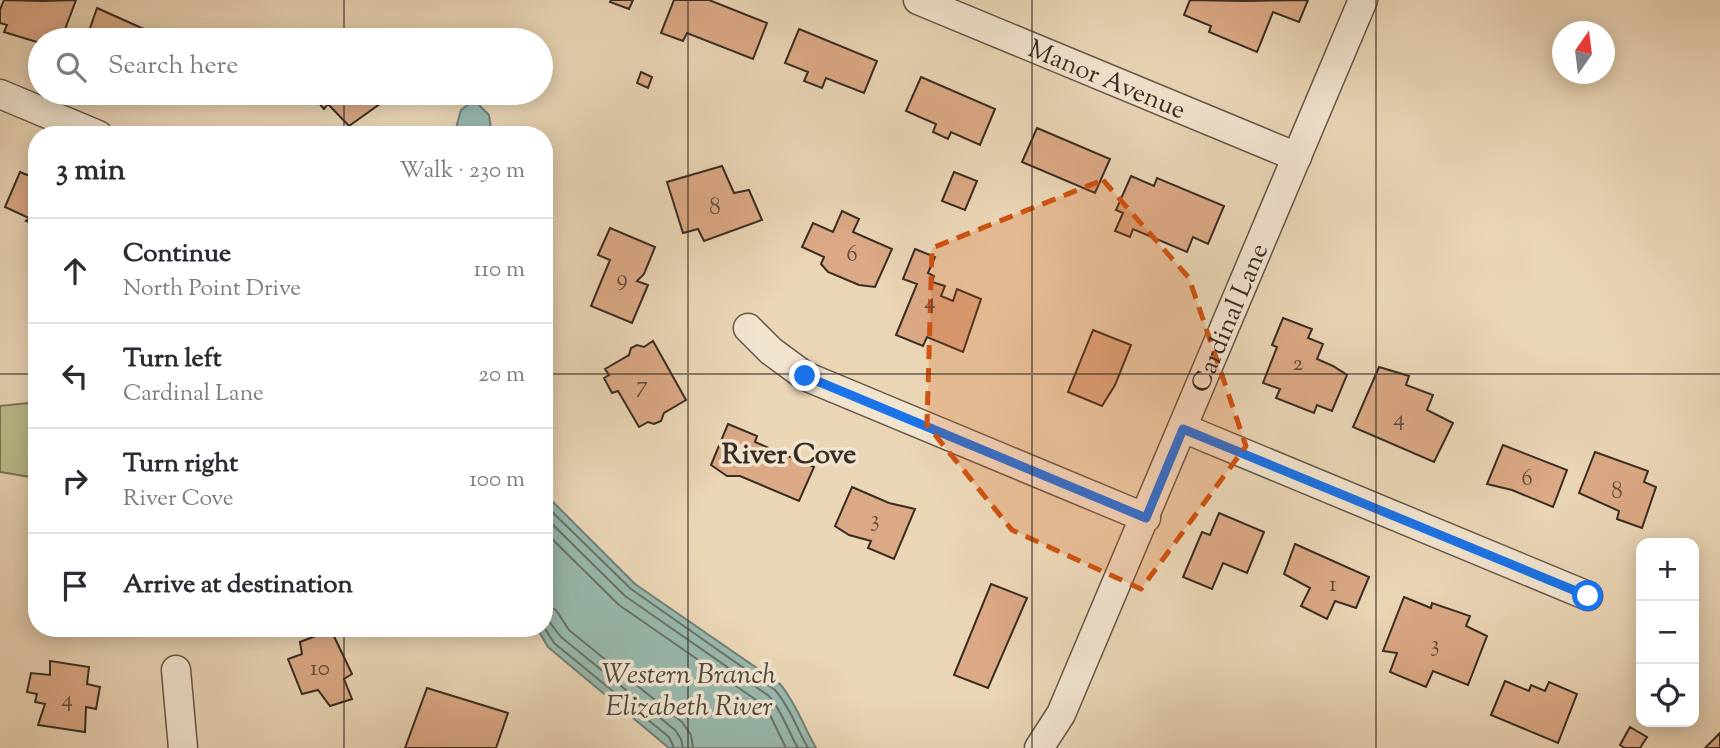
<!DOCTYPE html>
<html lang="en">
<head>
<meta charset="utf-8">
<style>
  body { margin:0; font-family:"Sorts Mill Goudy",serif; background:#f2f2f3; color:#2b2b33 }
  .controls { position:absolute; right:21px; bottom:21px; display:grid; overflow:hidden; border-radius:14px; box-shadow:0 4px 18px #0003 }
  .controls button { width:63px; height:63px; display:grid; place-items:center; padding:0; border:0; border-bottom:2px solid #e1e1e2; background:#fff; color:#2b2b33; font:35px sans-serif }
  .compass { position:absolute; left:1552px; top:21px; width:63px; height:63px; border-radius:50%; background:#fff; box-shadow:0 4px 18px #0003; rotate:14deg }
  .stop { position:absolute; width:21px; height:21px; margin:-16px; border:5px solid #1a73e8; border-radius:50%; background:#fff }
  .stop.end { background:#1a73e8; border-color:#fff; box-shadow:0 2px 7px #0008 }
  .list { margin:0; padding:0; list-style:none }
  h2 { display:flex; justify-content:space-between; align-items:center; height:91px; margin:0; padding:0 28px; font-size:30px }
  h2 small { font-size:23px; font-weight:400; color:#7c7c81 }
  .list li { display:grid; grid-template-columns:46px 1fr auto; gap:21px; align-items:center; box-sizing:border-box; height:105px; padding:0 28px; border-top:2px solid #e1e1e2 }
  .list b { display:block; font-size:26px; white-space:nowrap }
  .list p { margin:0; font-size:23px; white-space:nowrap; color:#7c7c81 }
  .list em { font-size:23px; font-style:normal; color:#7c7c81 }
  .icon { flex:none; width:38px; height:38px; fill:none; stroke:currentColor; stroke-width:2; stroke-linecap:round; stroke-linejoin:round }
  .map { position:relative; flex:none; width:1720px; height:748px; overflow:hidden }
  .search { position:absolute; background:#fff; box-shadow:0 4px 18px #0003; left:28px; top:28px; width:525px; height:77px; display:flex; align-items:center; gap:18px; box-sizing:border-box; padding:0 24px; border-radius:38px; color:#7c7c81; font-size:26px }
  .panel { position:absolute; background:#fff; box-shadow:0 4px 18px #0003; left:28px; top:126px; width:525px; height:511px; border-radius:28px }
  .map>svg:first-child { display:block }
</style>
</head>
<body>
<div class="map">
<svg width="1720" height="748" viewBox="0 0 1720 748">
  <rect width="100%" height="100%" fill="#ead5b5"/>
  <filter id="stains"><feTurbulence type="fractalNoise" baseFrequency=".00286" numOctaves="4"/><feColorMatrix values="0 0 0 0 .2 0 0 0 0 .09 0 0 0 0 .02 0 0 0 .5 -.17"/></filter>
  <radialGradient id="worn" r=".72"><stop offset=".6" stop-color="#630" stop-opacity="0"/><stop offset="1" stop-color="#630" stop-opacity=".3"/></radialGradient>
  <path fill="#babc8b" stroke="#7a7458" stroke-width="2" d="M37,402V478L0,472V406Z"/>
  <path fill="#98b9ae" stroke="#728177" stroke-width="2" d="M470,103L478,104L489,115L492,135H454L461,110Z
    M544,493L635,584L780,684C796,703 804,727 816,748H669L548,647L537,628H544Z"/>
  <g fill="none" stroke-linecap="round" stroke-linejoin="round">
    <path stroke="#687369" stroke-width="2" d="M544,504L631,589L775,690C790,707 797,729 808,748
      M544,516L625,596L769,696C782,711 788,731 798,748
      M544,531L619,605L762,704L769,713L786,748
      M544,603L556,610L569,630L682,722L691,735L693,748
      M544,615L561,637L675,730L681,739L683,748
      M544,627L554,643L669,737L674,748"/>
  </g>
  <path fill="#dba985" stroke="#392d24" stroke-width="2" d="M4,0L42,1L76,0L61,40H40V43L4,32L7,25L0,23V10Z
    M611,0H633L629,9L610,2Z
    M674,0H709L767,23L753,59L687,33L683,41L661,33Z
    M1190,0L1244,1L1308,0L1299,22L1273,12L1257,52L1209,32L1211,26L1184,15Z
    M97,8L164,38V40H103L88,34Z
    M799,29L877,61L864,93L826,78L822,88L804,81L808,72L785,63Z
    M193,30L258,31V40H193Z
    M641,72L652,77L648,88L637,83Z
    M921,77L995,109L980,145L951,132L948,139L933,132L936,124L906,111Z
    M310,93H389L391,96L349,126L328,104L324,109Z
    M1037,128L1110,159L1095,193L1022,162Z
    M722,166L734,193L749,190L762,220L704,241L698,229L683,233L667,182Z
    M20,172L37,179V226L26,221L29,218L5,207Z
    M954,172L977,181L965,210L942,201Z
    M1131,176L1154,186L1157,178L1224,206L1208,244L1193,237L1187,252L1133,229L1130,237L1115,231L1123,213L1116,210Z
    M842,211L859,219L853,232L892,249L875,287L859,285L828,272L821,264L824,257L802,247L813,223L833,232Z
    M610,228L655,247L644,274L637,281L648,285L632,323L591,306L610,260L598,255Z
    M915,249L935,257L928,273L934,276L932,282L945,286L941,296L953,301L957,289L981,299L963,352L927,337L923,346L896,335L917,284L903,279Z
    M1283,318L1312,329L1308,338L1323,344L1317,359L1333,366L1347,375L1332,411L1317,405L1314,413L1276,398L1280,389L1263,383L1277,347L1272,345Z
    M1093,330L1131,345L1115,385L1102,406L1068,392Z
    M653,341L686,400L664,413L661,421L654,424L648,422L639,427L618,391L612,393L604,378L609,375L605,369L629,355L631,348L637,345L644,347Z
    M1379,367L1409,376L1406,385L1433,395L1427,410L1453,423L1434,462L1353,427Z
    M728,424L757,436L755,442L814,467L799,501L740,476H727L711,465Z
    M1503,445L1567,470L1553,507L1512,490L1487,484Z
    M1595,452L1648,471L1644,482L1656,487L1642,528L1617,519L1619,511L1579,493Z
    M852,487L889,503L915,509L894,559L868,548L871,541L849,535L835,526Z
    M1219,513L1264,532L1247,573L1223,563L1212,589L1183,577L1202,532L1210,535Z
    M1295,544L1369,577L1356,608L1335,601L1327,619L1301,606L1310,588L1284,574Z
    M991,584L1027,598L988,688L954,675Z
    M1404,597L1431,608L1432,603L1470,616L1466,626L1487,636L1468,685L1433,671L1426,687L1390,672L1397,653L1383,651Z
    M331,630L352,674L344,679L352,699L330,706L318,690L302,694L288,659L302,654L300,642Z
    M50,661L89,667L87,684L100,687L96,709L86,707L85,732L38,725L45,704L35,702L37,694L27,692L31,673L50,675Z
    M1505,681L1529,691L1531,685L1545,691L1549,682L1577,694L1558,743L1491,715Z
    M427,688L508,713L496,748H405Z
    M1630,727L1647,737L1640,748H1625L1620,745Z
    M1720,733V748H1705Z"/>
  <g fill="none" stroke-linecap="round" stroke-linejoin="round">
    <g stroke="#655748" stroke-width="31">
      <g id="minor">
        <path id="s1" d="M918,0L1297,157"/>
        <path d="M0,94L98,135"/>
        <path d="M748,328L771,351L805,376L1146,518"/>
        <path d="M1183,428L1588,596"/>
        <path d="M176,670L183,748"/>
        <path id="s2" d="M1039,748L1061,714L1363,0"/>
      </g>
    </g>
    <use href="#minor" stroke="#f1e4cf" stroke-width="28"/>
  </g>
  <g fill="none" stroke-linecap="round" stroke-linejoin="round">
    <path stroke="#1a73e8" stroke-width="9" d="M805,376L1146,518L1183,429L1588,596"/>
  </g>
  <path fill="#ce5210" fill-opacity="0.2" stroke="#ce5210" stroke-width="5" stroke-dasharray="14 9" stroke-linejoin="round" d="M1103,180L1189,278L1246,446L1141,589L1012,530L927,425L932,248Z"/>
  <path fill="none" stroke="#392d24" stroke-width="2" stroke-opacity="0.55" d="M344,0V40M688,0V748M1032,0V748M1376,0V748M344,93V135M0,374H37M544,374H1720M344,628V748"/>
  <g text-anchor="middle" stroke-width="7" stroke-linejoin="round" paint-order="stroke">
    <g font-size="23" fill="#624c3c">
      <text x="715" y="214">8</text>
      <text x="852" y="261">6</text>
      <text x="622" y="285">9</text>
      <text x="930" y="308">4</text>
      <text x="1298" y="370">2</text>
      <text x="642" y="392">7</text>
      <text x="1399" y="425">4</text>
      <text x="1527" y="485">6</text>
      <text x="1617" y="498">8</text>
      <text x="875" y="526">3</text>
      <text x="1333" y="591">1</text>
      <text x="1435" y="651">3</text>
      <text x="320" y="675">10</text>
      <text x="67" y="706">4</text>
    </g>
    <g font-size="26" fill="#392d24" stroke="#f1e4cf">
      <text dy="9" stroke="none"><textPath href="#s1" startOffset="205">Manor Avenue</textPath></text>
      <text dy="9" stroke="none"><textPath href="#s2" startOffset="471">Cardinal Lane</textPath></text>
    </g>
    <g font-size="28" font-weight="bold" fill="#392d24" stroke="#f1e4cf">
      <text x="789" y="463">River Cove</text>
    </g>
    <g font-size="28" font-style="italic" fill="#4c4940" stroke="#f1e4cf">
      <text x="689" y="683">Western Branch<tspan x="689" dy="32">Elizabeth River</tspan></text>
    </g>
  </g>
  <rect width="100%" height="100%" filter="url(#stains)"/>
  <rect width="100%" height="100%" fill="url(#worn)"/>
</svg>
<div class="controls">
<button>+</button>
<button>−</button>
<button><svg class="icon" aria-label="locate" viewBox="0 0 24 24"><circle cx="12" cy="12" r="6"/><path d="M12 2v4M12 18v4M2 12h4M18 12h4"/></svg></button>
</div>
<svg class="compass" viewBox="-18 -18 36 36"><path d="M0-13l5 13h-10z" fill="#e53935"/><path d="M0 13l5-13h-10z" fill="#7c7c81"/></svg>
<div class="stop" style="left:1588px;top:596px"></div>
<div class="stop end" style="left:805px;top:376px"></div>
<div class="search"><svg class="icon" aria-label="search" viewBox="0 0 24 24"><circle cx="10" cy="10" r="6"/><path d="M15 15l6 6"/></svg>Search here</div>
<section class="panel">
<h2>3 min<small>Walk · 230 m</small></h2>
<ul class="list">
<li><svg class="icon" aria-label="ahead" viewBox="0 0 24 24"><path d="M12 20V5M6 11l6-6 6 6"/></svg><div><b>Continue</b><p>North Point Drive</p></div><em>110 m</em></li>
<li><svg class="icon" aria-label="left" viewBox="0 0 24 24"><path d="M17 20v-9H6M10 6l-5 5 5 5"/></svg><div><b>Turn left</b><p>Cardinal Lane</p></div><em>20 m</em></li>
<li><svg class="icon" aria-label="right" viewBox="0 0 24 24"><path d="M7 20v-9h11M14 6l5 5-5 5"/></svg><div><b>Turn right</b><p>River Cove</p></div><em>100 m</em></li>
<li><svg class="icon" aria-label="arrive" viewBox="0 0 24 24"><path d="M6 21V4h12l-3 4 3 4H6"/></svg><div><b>Arrive at destination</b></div></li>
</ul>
</section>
</div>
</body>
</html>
